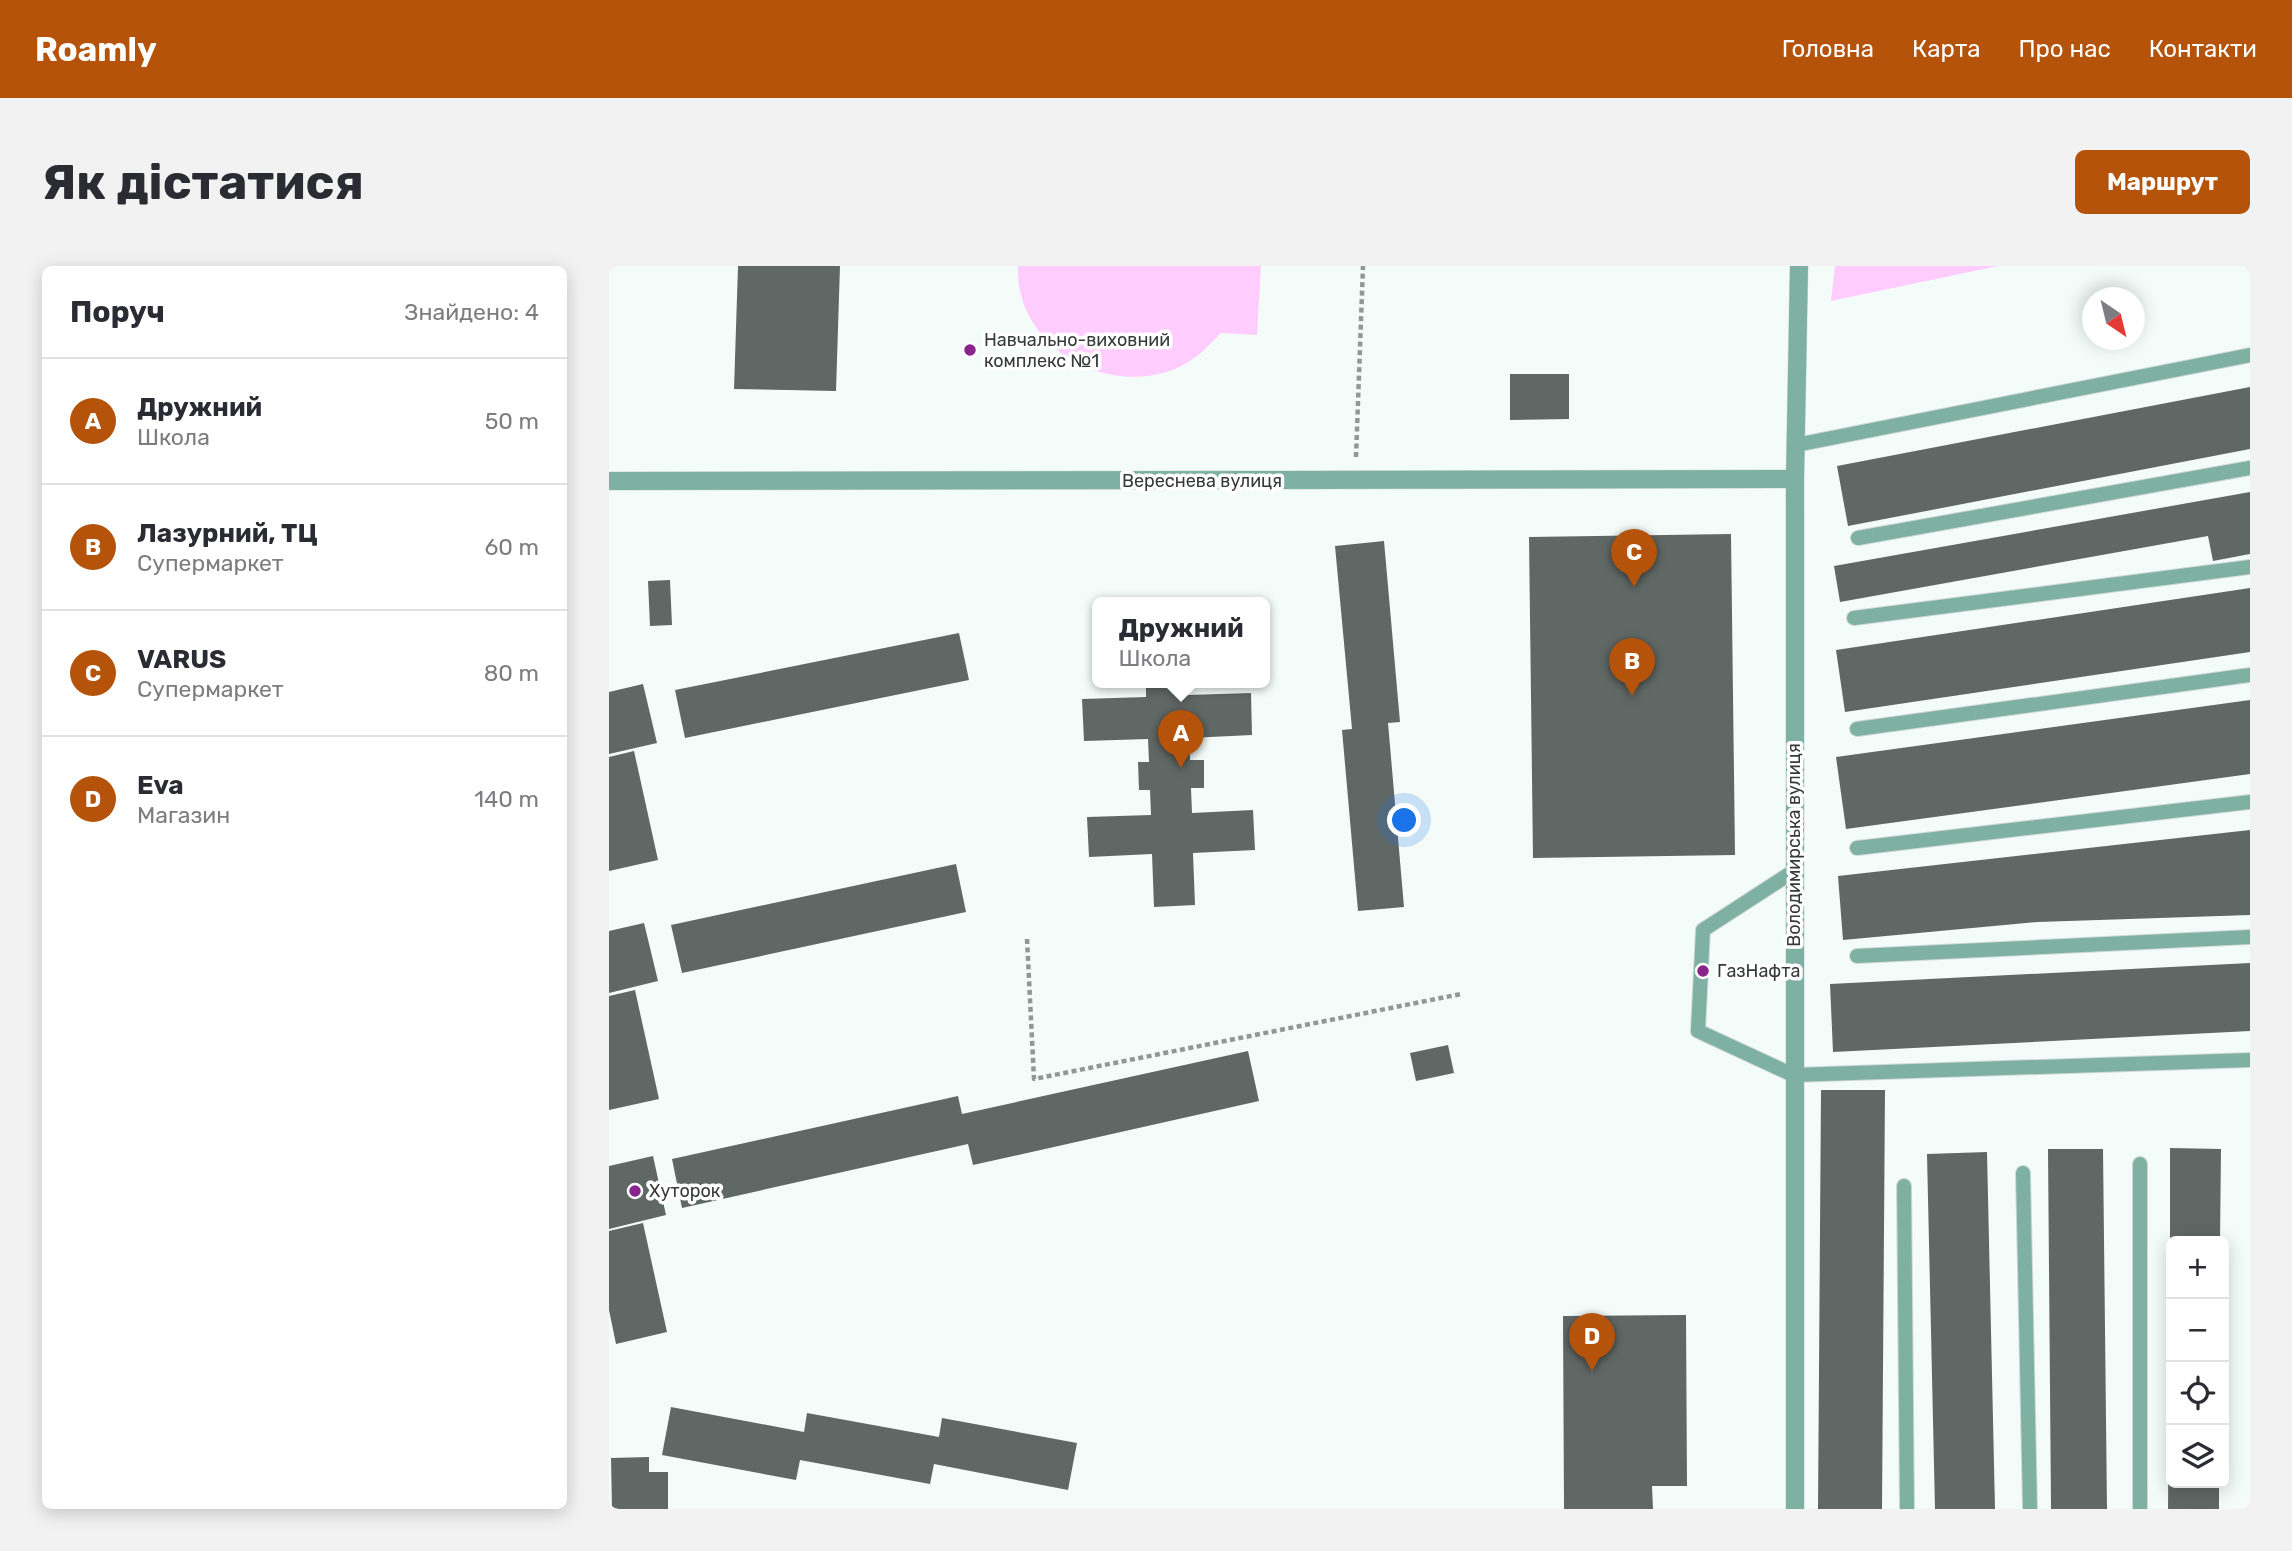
<!DOCTYPE html>
<html lang="uk">
<head>
<meta charset="utf-8">
<style>
  body { margin:0; font-family:Rubik,sans-serif; background:#f2f2f3; color:#2b2b33 }
  .controls { position:absolute; right:21px; bottom:21px; display:grid; overflow:hidden; border-radius:10px; box-shadow:0 4px 18px #0003 }
  .controls button { width:63px; height:63px; display:grid; place-items:center; padding:0; border:0; border-bottom:2px solid #e1e1e2; background:#fff; color:#2b2b33; font:35px sans-serif }
  .compass { position:absolute; left:1473px; top:21px; width:63px; height:63px; border-radius:50%; background:#fff; box-shadow:0 4px 18px #0003; rotate:145deg }
  .you { position:absolute; left:796px; top:555px; width:24px; height:24px; margin:-18px; border:5px solid #fff; border-radius:50%; background:#1a73e8; box-shadow:0 0 0 10px #1a73e833 }
  .badge { display:grid; place-items:center; width:46px; height:46px; border-radius:50%; background:#b45309; color:#fff; font-size:23px; font-weight:700 }
  .pin { position:absolute; translate:-50% -58px; filter:drop-shadow(0 2px 4px #0008) }
  .pin::after { content:''; position:absolute; top:37px; width:24px; height:21px; background:inherit; clip-path:polygon(0 0,100% 0,50% 100%) }
  .popup { position:absolute; left:483px; top:331px; width:178px; height:91px; box-sizing:border-box; display:grid; place-content:center; border-radius:10px; background:#fff; filter:drop-shadow(0 2px 5px #0005); font-size:23px; white-space:nowrap; color:#7c7c81 }
  .popup b { font-size:26px; color:#2b2b33 }
  .popup::after { content:''; position:absolute; left:50%; top:100%; margin-left:-14px; border:14px solid transparent; border-top-color:#fff }
  .list { margin:0; padding:0; list-style:none }
  h2 { display:flex; justify-content:space-between; align-items:center; height:91px; margin:0; padding:0 28px; font-size:30px }
  h2 small { font-size:23px; font-weight:400; color:#7c7c81 }
  .list li { display:grid; grid-template-columns:46px 1fr auto; gap:21px; align-items:center; box-sizing:border-box; height:126px; padding:0 28px; border-top:2px solid #e1e1e2 }
  .list b { display:block; font-size:26px; white-space:nowrap }
  .list p { margin:0; font-size:23px; white-space:nowrap; color:#7c7c81 }
  .list em { font-size:23px; font-style:normal; color:#7c7c81 }
  .icon { flex:none; width:38px; height:38px; fill:none; stroke:currentColor; stroke-width:2; stroke-linecap:round; stroke-linejoin:round }
  .map { position:relative; flex:none; width:1641px; height:1243px; overflow:hidden; border-radius:10px }
  header { display:flex; align-items:center; gap:42px; box-sizing:border-box; height:98px; padding:0 35px; background:#b45309; color:#fff }
  header strong { font-size:33px }
  nav { display:flex; gap:38px; margin-inline-start:auto; font-size:24px }
  .intro { display:flex; align-items:center; justify-content:space-between; box-sizing:border-box; height:168px; padding:0 42px }
  h1 { margin:0; font-size:49px }
  .button { padding:18px 32px; border-radius:10px; background:#b45309; color:#fff; font-size:24px; font-weight:700 }
  main { display:flex; gap:42px; padding:0 42px }
  aside { flex:1; background:#fff; border-radius:10px; box-shadow:0 4px 18px #0003 }
  .map>svg:first-child { display:block }
</style>
</head>
<body>
<header>
<strong>Roamly</strong>
<nav><a>Головна</a><a>Карта</a><a>Про нас</a><a>Контакти</a></nav>
</header>
<div class="intro"><h1>Як дістатися</h1><a class="button">Маршрут</a></div>
<main>
<aside>
<h2>Поруч<small>Знайдено: 4</small></h2>
<ul class="list">
<li><span class="badge">A</span><div><b>Дружний</b><p>Школа</p></div><em>50 m</em></li>
<li><span class="badge">B</span><div><b>Лазурний, ТЦ</b><p>Супермаркет</p></div><em>60 m</em></li>
<li><span class="badge">C</span><div><b>VARUS</b><p>Супермаркет</p></div><em>80 m</em></li>
<li><span class="badge">D</span><div><b>Eva</b><p>Магазин</p></div><em>140 m</em></li>
</ul>
</aside>
<div class="map">
<svg width="1641" height="1243" viewBox="0 0 1641 1243">
  <rect width="100%" height="100%" fill="#f3fcf9"/>
  <path fill="#ffccfe" d="M409,0H652L648,69L612,67C598,82 585,95 566,103C495,131 406,80 409,0Z
    M1226,0H1389L1222,35Z"/>
  <path fill="#606865" d="M129,0H231L227,125L125,123Z
    M901,108H960V153L901,154Z
    M1641,121V183L1239,260L1228,200Z
    M1641,226V288L1604,295L1599,270L1231,336L1225,300Z
    M1122,268L1126,589L924,592L920,271Z
    M775,275L791,456L779,457L795,641L749,645L733,464L743,463L726,280Z
    M61,314L63,359L41,360L39,315Z
    M1641,322V386L1236,446L1227,384Z
    M350,367L360,414L76,472L66,424Z
    M537,416H578V429L642,427L643,469L580,472L581,494H595V522H582L583,547L644,544L646,584L584,587L586,639L545,641L543,588L480,591L478,551L542,549L541,524H530L529,496H540L539,473L475,475L473,433L537,431Z
    M34,418L48,477L0,488V426Z
    M1641,434V508L1237,563L1227,491Z
    M25,485L49,594L0,605V491Z
    M1641,564V649L1429,656L1234,674L1229,610Z
    M347,598L357,646L73,707L62,659Z
    M35,657L49,715L0,727V665Z
    M1641,697V765L1224,786L1221,718Z
    M26,724L50,833L0,844V730Z
    M839,779L845,807L807,815L801,787Z
    M639,785L650,835L364,899L359,878L73,942L63,893L349,830L353,848Z
    M1212,824H1276L1273,1243H1209Z
    M1561,882L1612,883L1611,975H1561Z
    M1439,883H1494L1498,1243H1442Z
    M1378,886L1386,1243H1326L1318,888Z
    M44,890L57,949L0,963V900Z
    M34,957L58,1066L7,1078L0,1044V965Z
    M1077,1049L1078,1220H1043L1044,1243H955L954,1050Z
    M1560,1122H1562V1217H1610V1243H1559Z
    M62,1141L195,1166L198,1147L330,1171L333,1152L468,1177L459,1224L325,1198L321,1218L191,1194L187,1214L53,1189Z
    M40,1191V1206H59V1243H3L2,1192Z"/>
  <g fill="none" stroke-linecap="round" stroke-linejoin="round">
    <g stroke="#d1d9d6" stroke-width="16">
      <path id="lane" d="M1187,179L1641,89
        M1249,272L1641,202
        M1245,352L1641,301
        M1248,463L1641,409
        M1248,582L1641,536
        M1185,605L1094,664L1089,765L1184,809L1641,794
        M1248,690L1641,671
        M1414,907L1421,1243
        M1295,920L1298,1243
        M1531,1243V898"/>
    </g>
    <g stroke="#d1d9d6" stroke-width="19">
      <path id="street" d="M0,215L1186,213
        M1186,1243V213L1190,0"/>
    </g>
    <path stroke="#919795" stroke-width="4.5" stroke-dasharray="5 3.5" stroke-linecap="butt" d="M747,191L754,0
      M418,673L425,813L852,728"/>
    <use href="#lane" stroke="#7fb1a2" stroke-width="14"/>
    <use href="#street" stroke="#7fb1a2" stroke-width="18"/>
  </g>
  <g fill="#89248c" stroke="#fff" stroke-width="2.5">
    <circle cx="361" cy="84" r="7"/>
    <circle cx="1094" cy="705" r="7"/>
    <circle cx="26" cy="925" r="7"/>
  </g>
  <g text-anchor="middle" stroke-width="7" stroke-linejoin="round" paint-order="stroke">
    <g font-size="18" fill="#373a39" stroke="#fff" text-anchor="start">
      <text x="375" y="80">Навчально-виховний<tspan x="375" dy="21">комплекс №1</tspan></text>
      <text x="1108" y="711">ГазНафта</text>
      <text x="40" y="931">Хуторок</text>
    </g>
    <g font-size="18" fill="#373a39" stroke="#fff">
      <text x="593" y="221">Вереснева вулиця</text>
      <text transform="translate(1185 579) rotate(-90)" y="6">Володимирська вулиця</text>
    </g>
  </g>
</svg>
<div class="controls">
<button>+</button>
<button>−</button>
<button><svg class="icon" aria-label="locate" viewBox="0 0 24 24"><circle cx="12" cy="12" r="6"/><path d="M12 2v4M12 18v4M2 12h4M18 12h4"/></svg></button>
<button><svg class="icon" aria-label="layers" viewBox="0 0 24 24"><path d="M12 4l9 5-9 5-9-5zM3 14l9 5 9-5"/></svg></button>
</div>
<svg class="compass" viewBox="-18 -18 36 36"><path d="M0-13l5 13h-10z" fill="#e53935"/><path d="M0 13l5-13h-10z" fill="#7c7c81"/></svg>
<div class="you"></div>
<div class="pin badge" style="left:572px;top:502px">A</div>
<div class="popup"><b>Дружний</b>Школа</div>
<div class="pin badge" style="left:1023px;top:430px">B</div>
<div class="pin badge" style="left:1025px;top:321px">C</div>
<div class="pin badge" style="left:983px;top:1105px">D</div>
</div>
</main>
</body>
</html>
